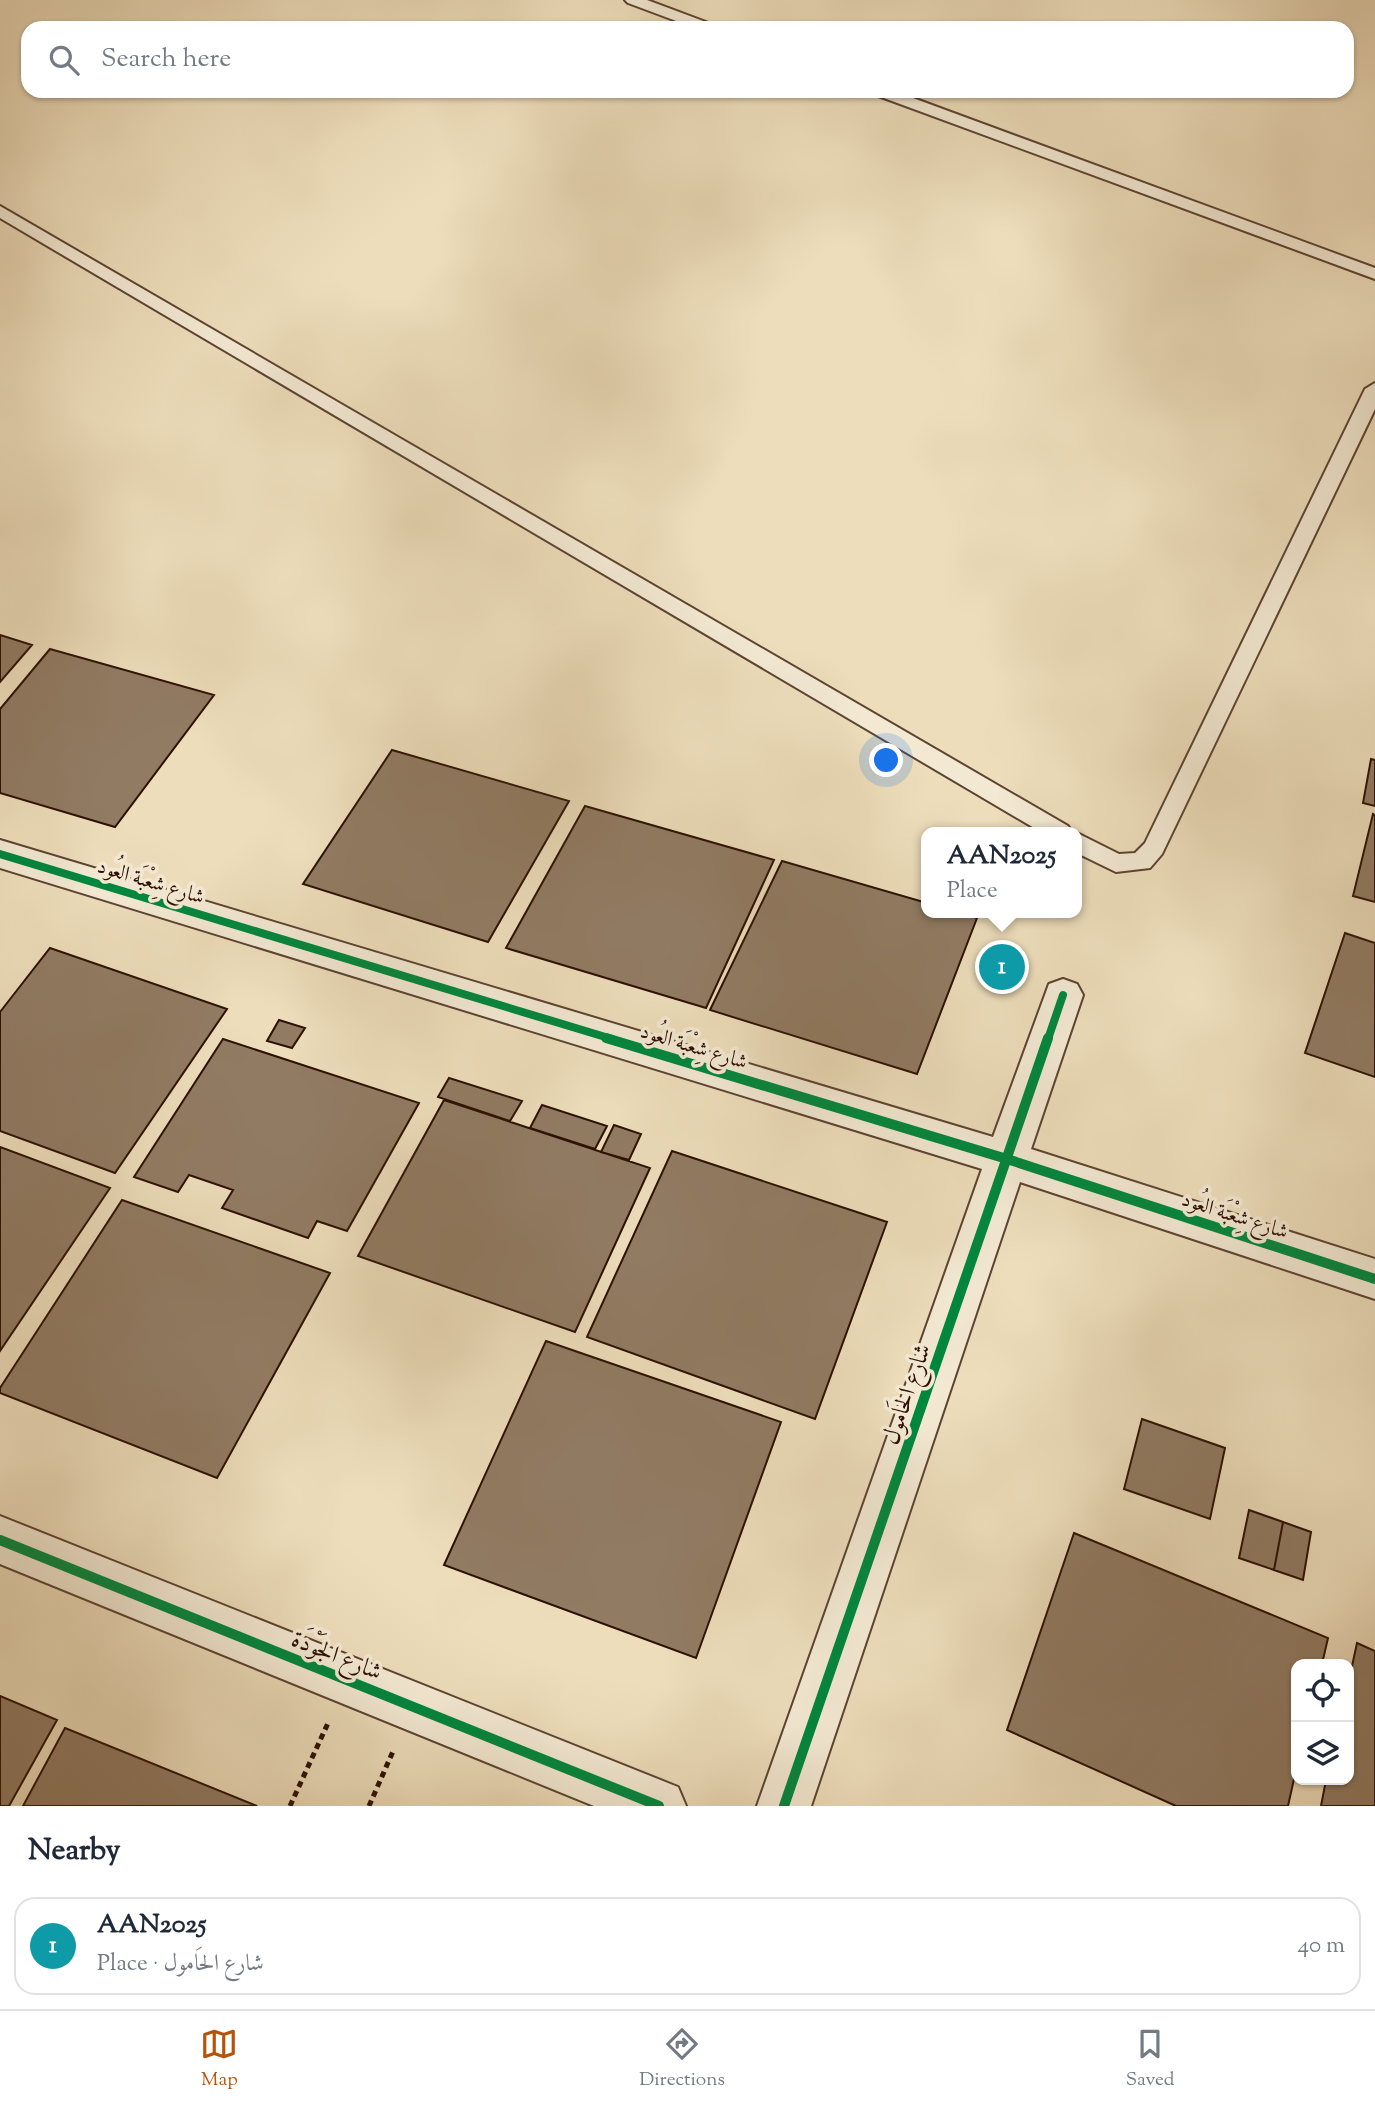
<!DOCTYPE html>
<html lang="en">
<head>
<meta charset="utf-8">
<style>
  body { margin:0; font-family:"Sorts Mill Goudy",Amiri,serif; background:#f2f2f3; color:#1f2937 }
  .controls { position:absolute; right:21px; bottom:21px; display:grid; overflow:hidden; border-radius:14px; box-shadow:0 2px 5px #0004 }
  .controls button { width:63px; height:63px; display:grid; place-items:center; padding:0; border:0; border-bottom:2px solid #e0e1e3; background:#fff; color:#1f2937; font:35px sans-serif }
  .you { position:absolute; left:887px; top:761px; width:24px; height:24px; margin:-18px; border:5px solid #fff; border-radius:50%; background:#1a73e8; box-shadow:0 0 0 10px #1a73e833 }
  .badge { display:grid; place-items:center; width:46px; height:46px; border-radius:50%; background:#b45309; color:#fff; font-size:23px; font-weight:700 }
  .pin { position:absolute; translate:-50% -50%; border:4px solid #fff; box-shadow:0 2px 7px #0006 }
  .popup { position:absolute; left:921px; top:827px; width:161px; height:91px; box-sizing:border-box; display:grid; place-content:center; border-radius:14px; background:#fff; filter:drop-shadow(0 2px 5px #0005); font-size:23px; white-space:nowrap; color:#747a83 }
  .popup b { font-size:26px; color:#1f2937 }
  .popup::after { content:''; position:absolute; left:50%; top:100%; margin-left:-14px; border:14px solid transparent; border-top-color:#fff }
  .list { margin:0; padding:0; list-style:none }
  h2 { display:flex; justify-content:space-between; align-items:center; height:91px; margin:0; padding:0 28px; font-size:30px }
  h2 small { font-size:23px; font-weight:400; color:#747a83 }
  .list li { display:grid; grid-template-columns:46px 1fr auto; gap:21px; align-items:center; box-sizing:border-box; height:98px; margin:0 14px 14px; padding:0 14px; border:2px solid #e0e1e3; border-radius:21px }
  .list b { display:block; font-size:26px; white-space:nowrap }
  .list p { margin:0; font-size:23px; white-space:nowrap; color:#747a83 }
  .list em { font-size:23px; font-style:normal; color:#747a83 }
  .icon { flex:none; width:38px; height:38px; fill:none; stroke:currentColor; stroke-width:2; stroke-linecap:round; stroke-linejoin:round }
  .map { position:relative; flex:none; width:1375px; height:1806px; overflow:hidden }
  .search { position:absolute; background:#fff; box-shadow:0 2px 5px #0004; left:21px; right:21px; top:21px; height:77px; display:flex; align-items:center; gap:18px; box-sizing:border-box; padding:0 24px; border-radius:21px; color:#747a83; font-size:26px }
  .sheet { height:203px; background:#fff }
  nav { display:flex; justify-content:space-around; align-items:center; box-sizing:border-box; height:98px; border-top:2px solid #e0e1e3; background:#fff; font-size:19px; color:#747a83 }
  nav a { display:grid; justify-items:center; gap:4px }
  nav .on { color:#b45309 }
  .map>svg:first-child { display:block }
</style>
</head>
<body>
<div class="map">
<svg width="1375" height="1806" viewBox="0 0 1375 1806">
  <rect width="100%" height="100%" fill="#edddbb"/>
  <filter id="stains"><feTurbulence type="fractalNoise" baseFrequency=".00286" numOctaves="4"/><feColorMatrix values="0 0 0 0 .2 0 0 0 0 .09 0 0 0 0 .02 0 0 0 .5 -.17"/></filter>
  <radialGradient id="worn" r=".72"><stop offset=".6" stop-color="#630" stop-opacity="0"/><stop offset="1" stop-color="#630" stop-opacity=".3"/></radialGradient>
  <path fill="#917b63" stroke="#2d1003" stroke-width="2" d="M0,635L32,645L0,682Z
    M50,649L214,695L115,827L0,793V709Z
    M392,750L569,801L488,942L303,884Z
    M1371,759L1375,760V806L1363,803Z
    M585,806L774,860L706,1008L506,948Z
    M1373,814L1375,815V902L1353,896Z
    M782,861L927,903V913H959L977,918L917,1074L710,1010Z
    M1345,933L1375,943V1077L1305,1053Z
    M50,948L227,1009L115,1173L0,1131V1012Z
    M279,1020L305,1028L292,1048L267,1041Z
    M223,1039L419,1103L347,1231L317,1221L308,1238L222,1208L233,1190L189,1175L178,1192L134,1177Z
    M449,1078L522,1101L510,1121L438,1097Z
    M444,1100L650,1168L575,1332L358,1256Z
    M542,1105L607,1126L595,1149L530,1128Z
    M614,1125L641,1134L629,1160L601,1152Z
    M0,1147L110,1188L0,1351Z
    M672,1151L887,1222L815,1419L587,1337Z
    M122,1200L330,1273L217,1478L0,1393V1388Z
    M546,1341L781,1422L696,1658L444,1565Z
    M1142,1419L1225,1448L1210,1519L1124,1489Z
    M1249,1510L1283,1522L1274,1570L1239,1558Z
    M1283,1522L1311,1532L1303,1580L1274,1570Z
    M1074,1533L1328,1638L1322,1664H1296V1770L1288,1806H1176L1007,1730Z
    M1357,1643L1375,1651V1806H1321L1326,1780H1349V1680Z
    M0,1696L57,1720L9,1806H0Z
    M65,1728L257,1806H23Z"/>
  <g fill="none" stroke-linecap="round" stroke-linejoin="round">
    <g stroke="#5d4331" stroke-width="4">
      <path id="service" d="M625,0H647L714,25L717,28H695L628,3Z
        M871,91H894L1375,268V279L873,94Z
        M0,206L1068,826L1072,832H1041L0,218Z
        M1375,383V409L1162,854L1150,868L1116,872L1077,853V833L1119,854L1135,853L1145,843L1365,389Z"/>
    </g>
    <g stroke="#5d4331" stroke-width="4">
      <path id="minor" d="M0,840L993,1137L1049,984L1063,979L1077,984L1083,995L1031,1149L1375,1259V1299L1020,1182L811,1806H757L982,1169L0,868Z
        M0,1516L678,1787L686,1806H594L0,1564Z"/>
    </g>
    <path stroke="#2d1003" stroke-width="5" stroke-dasharray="6 4.5" stroke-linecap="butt" d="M290,1806L328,1723
      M369,1806L394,1749"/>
    <use href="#service" fill="#f3e9d3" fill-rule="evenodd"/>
    <use href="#minor" fill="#f3e9d3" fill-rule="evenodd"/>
    <g stroke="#f3e9d3" stroke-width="12">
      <path id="cycleway-far1" d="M0,854L612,1039
        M1048,1039L1063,995"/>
    </g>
    <g stroke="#f3e9d3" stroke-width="15">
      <path id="cycleway" d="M606,1038L1007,1159L1375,1279
        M0,1540L659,1806
        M784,1806L1048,1038"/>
    </g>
    <use href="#cycleway-far1" stroke="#00873e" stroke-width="8"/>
    <use href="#cycleway" stroke="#00873e" stroke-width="10"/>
  </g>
  <g text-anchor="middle" stroke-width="7" stroke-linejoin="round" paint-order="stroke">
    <g font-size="21" fill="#2d1003" stroke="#f3e9d3">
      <text transform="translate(151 881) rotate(17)" y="7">شارع شِعْبَة العُود</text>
      <text transform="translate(694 1046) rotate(17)" y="7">شارع شِعْبَة العُود</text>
      <text transform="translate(1235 1215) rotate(18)" y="7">شارع شِعْبَة العُود</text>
    </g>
    <g font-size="24" fill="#2d1003" stroke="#f3e9d3">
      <text transform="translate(906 1394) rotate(-71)" y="8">شارع الحَامول</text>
      <text transform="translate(337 1655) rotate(22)" y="8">شارع الجَوْدَة</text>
    </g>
  </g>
  <rect width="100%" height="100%" filter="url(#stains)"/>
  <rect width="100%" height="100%" fill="url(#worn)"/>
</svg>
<div class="controls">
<button><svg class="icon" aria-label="locate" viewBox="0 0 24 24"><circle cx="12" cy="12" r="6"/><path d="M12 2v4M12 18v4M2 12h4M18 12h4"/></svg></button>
<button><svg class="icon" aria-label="layers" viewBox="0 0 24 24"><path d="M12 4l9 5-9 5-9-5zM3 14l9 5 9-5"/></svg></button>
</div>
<div class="you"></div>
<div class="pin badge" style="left:1002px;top:967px;background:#0f9aa8">1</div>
<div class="popup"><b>AAN2025</b>Place</div>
<div class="search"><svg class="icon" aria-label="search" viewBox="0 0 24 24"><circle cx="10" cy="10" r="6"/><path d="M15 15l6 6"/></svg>Search here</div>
</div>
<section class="sheet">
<h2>Nearby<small></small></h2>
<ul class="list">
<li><span class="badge" style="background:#0f9aa8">1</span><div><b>AAN2025</b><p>Place · شارع الحَامول</p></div><em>40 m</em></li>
</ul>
</section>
<nav>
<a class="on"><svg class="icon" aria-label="map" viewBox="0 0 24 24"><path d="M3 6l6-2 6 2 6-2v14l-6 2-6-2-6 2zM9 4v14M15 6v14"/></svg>Map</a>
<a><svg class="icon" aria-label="directions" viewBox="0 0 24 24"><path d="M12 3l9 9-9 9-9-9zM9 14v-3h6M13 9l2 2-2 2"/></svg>Directions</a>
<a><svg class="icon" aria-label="saved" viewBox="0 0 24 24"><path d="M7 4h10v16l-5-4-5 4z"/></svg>Saved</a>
</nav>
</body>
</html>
